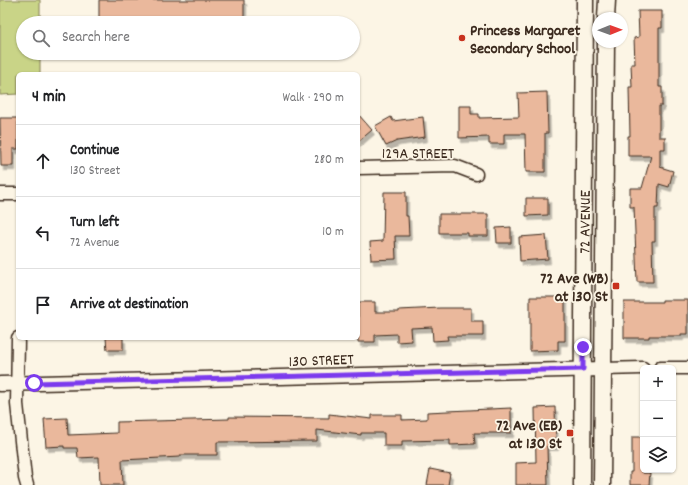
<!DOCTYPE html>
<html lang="en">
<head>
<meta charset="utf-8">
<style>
  body { margin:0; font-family:Dekko,sans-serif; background:#f2f2f2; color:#202124 }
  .controls { position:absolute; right:12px; bottom:12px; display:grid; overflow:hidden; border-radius:6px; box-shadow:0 1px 3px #0004 }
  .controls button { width:36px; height:36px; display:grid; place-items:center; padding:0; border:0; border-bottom:1px solid #e0e0e0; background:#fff; color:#202124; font:20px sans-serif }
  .compass { position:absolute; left:592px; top:12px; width:36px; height:36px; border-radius:50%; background:#fff; box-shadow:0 1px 3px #0004; rotate:89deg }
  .stop { position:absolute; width:12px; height:12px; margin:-9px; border:3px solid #7c3aed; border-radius:50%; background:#fff }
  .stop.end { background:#7c3aed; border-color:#fff; box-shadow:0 1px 4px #0008 }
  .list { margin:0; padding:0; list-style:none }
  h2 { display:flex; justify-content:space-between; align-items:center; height:52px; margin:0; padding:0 16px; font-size:17px }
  h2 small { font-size:13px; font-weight:400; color:#757577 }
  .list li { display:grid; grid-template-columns:26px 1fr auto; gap:12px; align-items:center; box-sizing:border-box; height:72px; padding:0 16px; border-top:1px solid #e0e0e0 }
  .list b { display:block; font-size:15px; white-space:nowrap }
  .list p { margin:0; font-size:13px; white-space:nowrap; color:#757577 }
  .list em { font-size:13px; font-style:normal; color:#757577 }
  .icon { flex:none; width:22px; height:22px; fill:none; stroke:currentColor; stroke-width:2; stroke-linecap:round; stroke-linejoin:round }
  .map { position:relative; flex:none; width:688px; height:485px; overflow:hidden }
  .search { position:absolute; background:#fff; box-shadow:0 1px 3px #0004; left:16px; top:16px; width:344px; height:44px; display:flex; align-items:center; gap:10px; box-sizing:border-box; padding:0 14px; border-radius:22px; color:#757577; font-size:15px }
  .panel { position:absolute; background:#fff; box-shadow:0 1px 3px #0004; left:16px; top:72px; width:344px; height:268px; border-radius:6px }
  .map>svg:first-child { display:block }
</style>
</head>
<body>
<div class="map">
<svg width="688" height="485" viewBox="0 0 688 485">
  <defs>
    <filter id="shadow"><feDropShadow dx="2.5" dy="4.5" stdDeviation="0" flood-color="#0004"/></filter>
  </defs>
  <rect width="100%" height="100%" fill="#fcf5e5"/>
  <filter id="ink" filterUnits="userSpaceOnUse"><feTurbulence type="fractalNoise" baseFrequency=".025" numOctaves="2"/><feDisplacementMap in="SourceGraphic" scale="8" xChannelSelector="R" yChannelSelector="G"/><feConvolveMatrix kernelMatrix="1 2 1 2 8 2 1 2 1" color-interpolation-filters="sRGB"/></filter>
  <g filter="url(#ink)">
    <path fill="#c9d487" stroke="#827f52" d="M0,0H40V23H23V53H40V74H18V94L0,95Z"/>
    <path fill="#eab89c" stroke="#3b2a1e" filter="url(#shadow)" d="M99,0H244V23H99Z
      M638,11H662V28H659V87H662V106H659V137H665V149H660V167L673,171L669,187L659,184L658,208H655V241H652L653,282H637L634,207H630V188H642L651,156H628V136H630L629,87H632L631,64H635L634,38L639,37Z
      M547,92L548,133H545V172H526L525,134H504V144H489V137L459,138V106H471V114H479V118L519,117L518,93Z
      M358,114L372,130L358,142Z
      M391,117L393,121L423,117L425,137L397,141L386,146L375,126Z
      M0,118H18V149H13V166H1Z
      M384,192H406V216H408L409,236H395L396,259L371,260L370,242L383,241Z
      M526,198H548V215L526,216Z
      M439,214H488V236H468V233H439Z
      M511,227V243H497L496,228Z
      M546,235L548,259L520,261L519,237Z
      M530,297H565V341H558V350L530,351Z
      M662,300H688V334H681V336H649V338H624V302H662Z
      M358,302H375V312H399V310L440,308H471V321H483V336H447L448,340L433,341L432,327L411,328L412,341L397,342V334L375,335V342H358Z
      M106,338H123V350H107Z
      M555,407L556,446H547L548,485H516V463L536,462L535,408Z
      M511,408V433H474L475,444L450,445V440L402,441V446H384V433H361V435L317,430V441L217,442V455H180V457L122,460L123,485H100L99,457L78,458L77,448H64V446L46,447L44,419L67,418L68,435L117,433V422L229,419V417L329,418V414L372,419V415H402V420L427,419V412Z
      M632,437H643V473H650L649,485H630V472H632Z
      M430,469L450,473L448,485H427Z"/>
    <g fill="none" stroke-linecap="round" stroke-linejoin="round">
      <g stroke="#3b2a1e" stroke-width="15">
        <path id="minor" d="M358,168L455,166L476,174
          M0,194H18
          M18,338L17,404L25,478L27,485
          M660,368H688
          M603,369L643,368"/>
      </g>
      <g stroke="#3b2a1e" stroke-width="17">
        <path id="tertiary" d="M0,384L603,369"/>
      </g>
      <g stroke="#3b2a1e" stroke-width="19">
        <g id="secondary">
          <path d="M606,18L607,0"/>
          <path id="s1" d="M582,485L585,0"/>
          <path d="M602,485L606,42"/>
        </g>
      </g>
      <use href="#minor" stroke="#fcf5e5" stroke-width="12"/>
      <use href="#tertiary" stroke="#fcf5e5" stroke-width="14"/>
      <use href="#secondary" stroke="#fcf5e5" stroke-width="16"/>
    </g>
  </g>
  <g fill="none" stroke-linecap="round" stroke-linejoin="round" filter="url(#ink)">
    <path stroke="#7c3aed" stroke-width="5" d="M34,383L583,369V347"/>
  </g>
  <g fill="#c8321e" stroke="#fcf5e5" stroke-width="1.5">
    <circle cx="462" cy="38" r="4"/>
    <rect x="612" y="282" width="8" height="8" rx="2"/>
    <rect x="566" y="429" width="8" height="8" rx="2"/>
  </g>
  <g text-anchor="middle" stroke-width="3.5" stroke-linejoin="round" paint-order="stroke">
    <g font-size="16" font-weight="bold" fill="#3b2a1e" stroke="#fcf5e5" text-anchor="end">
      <text x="470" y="35" text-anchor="start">Princess Margaret<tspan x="470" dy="18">Secondary School</tspan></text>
      <text x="608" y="283">72 Ave (WB)<tspan x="608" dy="18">at 130 St</tspan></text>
      <text x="562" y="430">72 Ave (EB)<tspan x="562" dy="18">at 130 St</tspan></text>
    </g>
    <g font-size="16" fill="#3b2a1e" stroke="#fcf5e5">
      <text x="418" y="158">129A STREET</text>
      <text dy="6" stroke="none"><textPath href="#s1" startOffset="263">72 AVENUE</textPath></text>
      <text transform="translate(321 359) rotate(-2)" y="6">130 STREET</text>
    </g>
  </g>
</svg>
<div class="controls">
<button>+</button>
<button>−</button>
<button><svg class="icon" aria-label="layers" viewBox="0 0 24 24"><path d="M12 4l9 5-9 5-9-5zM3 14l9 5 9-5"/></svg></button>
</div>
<svg class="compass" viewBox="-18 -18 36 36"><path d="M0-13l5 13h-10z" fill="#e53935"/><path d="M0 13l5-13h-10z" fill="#757577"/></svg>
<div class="stop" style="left:34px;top:383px"></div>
<div class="stop end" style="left:583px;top:347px"></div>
<div class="search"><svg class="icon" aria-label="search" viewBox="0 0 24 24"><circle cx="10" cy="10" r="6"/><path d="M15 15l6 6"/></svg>Search here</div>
<section class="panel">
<h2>4 min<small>Walk · 290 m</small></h2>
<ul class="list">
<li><svg class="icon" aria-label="ahead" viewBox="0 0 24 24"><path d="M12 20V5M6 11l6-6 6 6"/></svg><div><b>Continue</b><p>130 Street</p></div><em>280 m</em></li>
<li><svg class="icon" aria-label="left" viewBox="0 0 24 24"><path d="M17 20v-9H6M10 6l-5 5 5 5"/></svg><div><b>Turn left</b><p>72 Avenue</p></div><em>10 m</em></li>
<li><svg class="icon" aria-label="arrive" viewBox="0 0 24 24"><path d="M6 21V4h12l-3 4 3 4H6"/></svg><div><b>Arrive at destination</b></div></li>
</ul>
</section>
</div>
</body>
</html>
